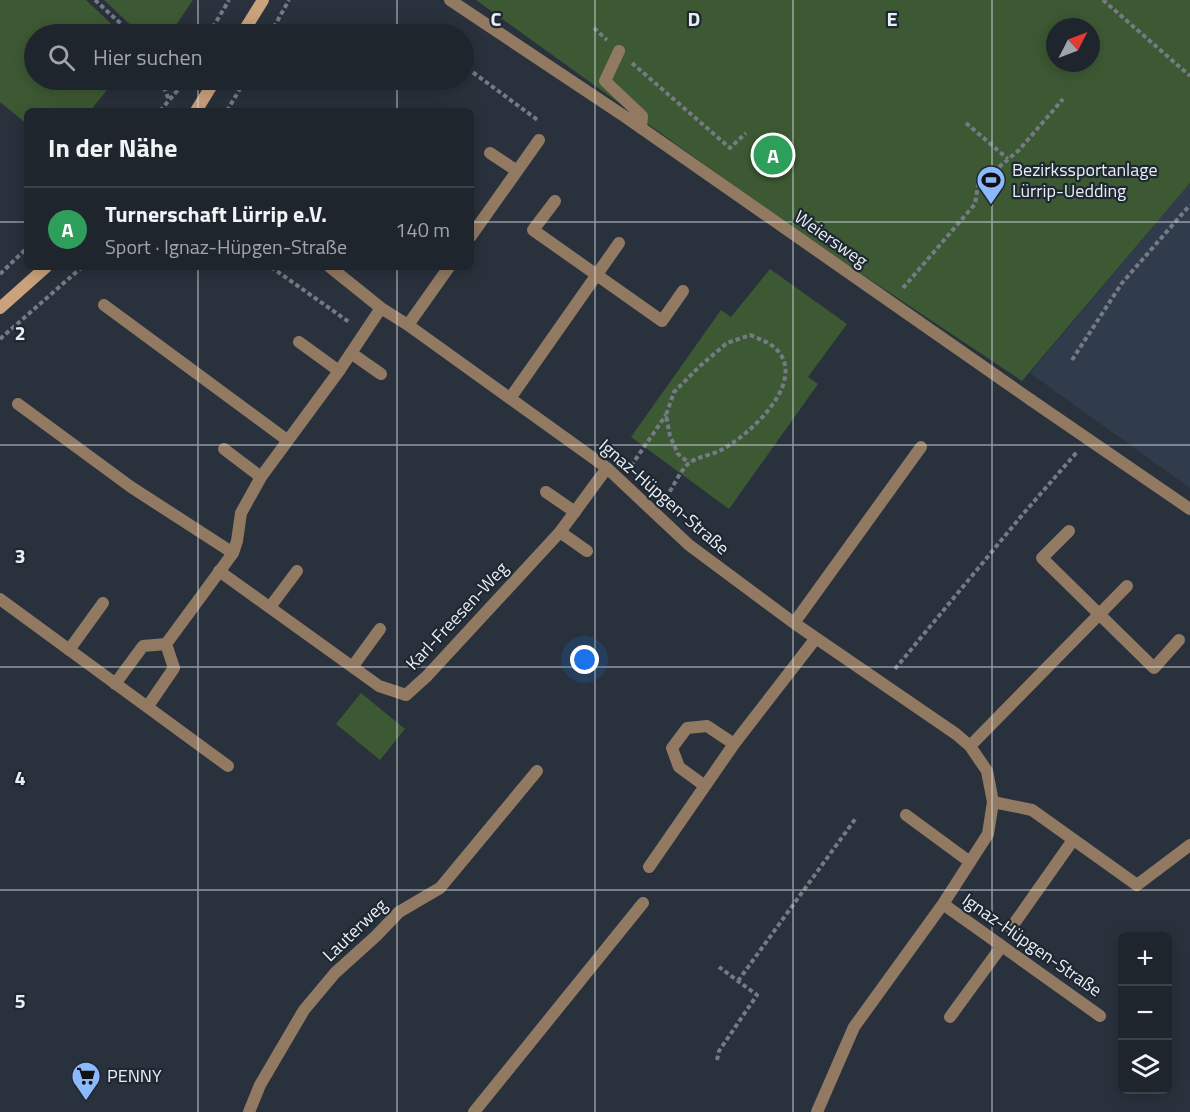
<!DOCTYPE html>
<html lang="de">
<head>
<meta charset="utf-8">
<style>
  body { margin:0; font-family:"Titillium Web",sans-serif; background:#272d35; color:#f1f3f6 }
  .controls { position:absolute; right:18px; bottom:18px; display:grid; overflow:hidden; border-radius:9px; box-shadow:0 3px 15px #0003 }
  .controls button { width:54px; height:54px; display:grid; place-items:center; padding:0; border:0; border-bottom:2px solid #3c4249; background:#1f252d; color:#f1f3f6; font:30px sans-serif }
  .compass { position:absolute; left:1046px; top:18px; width:54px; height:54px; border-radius:50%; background:#1f252d; box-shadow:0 3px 15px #0003; rotate:48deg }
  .you { position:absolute; left:585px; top:660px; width:21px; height:21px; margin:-15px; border:4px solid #fff; border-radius:50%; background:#1a73e8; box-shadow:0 0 0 9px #1a73e833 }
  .badge { display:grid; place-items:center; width:39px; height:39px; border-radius:50%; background:#d93025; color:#fff; font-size:20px; font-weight:700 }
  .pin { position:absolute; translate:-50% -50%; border:3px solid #fff; box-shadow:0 2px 6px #0006 }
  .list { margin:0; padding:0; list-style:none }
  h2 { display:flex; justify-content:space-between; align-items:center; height:78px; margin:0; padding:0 24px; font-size:26px }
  h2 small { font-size:20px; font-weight:400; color:#a1a5aa }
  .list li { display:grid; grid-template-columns:39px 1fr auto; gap:18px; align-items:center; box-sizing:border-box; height:84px; padding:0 24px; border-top:2px solid #3c4249 }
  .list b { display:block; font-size:22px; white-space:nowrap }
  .list p { margin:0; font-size:20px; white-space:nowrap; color:#a1a5aa }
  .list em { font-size:20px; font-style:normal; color:#a1a5aa }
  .icon { flex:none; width:33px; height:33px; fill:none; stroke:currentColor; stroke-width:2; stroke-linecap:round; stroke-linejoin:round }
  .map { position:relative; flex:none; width:1190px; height:1112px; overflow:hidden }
  .search { position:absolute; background:#1f252d; box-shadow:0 3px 15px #0003; left:24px; top:24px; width:450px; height:66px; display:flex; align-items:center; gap:15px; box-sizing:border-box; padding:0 21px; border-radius:33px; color:#a1a5aa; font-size:22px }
  .panel { position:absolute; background:#1f252d; box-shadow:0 3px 15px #0003; left:24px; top:108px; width:450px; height:162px; border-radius:9px }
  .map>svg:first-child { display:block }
</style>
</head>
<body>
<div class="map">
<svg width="1190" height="1112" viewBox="0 0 1190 1112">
  <rect width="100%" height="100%" fill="#29313c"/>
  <path fill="#303c4b" d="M1190,183V488L1030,373Z"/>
  <path fill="#3d5933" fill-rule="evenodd" d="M0,0H86L122,34H34V80H115L90,111H27V124L0,102Z
    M104,0H193L170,34H140Z
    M476,0H1190V183L1022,381L791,227ZM1055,27H1091V63H1055Z
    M770,269L847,324L808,377L818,384L729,509L631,437L721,310L731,317Z
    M361,693L405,729L380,760L336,724Z"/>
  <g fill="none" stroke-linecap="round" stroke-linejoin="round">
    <path stroke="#747b85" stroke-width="4" stroke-dasharray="4.5 3" stroke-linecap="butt" d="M95,0L132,34
      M1103,0L1190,76
      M594,28L607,40
      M209,34L229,0
      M270,34L289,0
      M632,63L730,148L746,133
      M467,68L539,121
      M161,80L169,100
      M160,111L177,91L183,80
      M227,111L245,80
      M966,123L1008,159
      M271,267L349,322
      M0,274L27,248
      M903,288L975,204L978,185L1019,150L1063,99
      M0,339L82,267
      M1072,360L1122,283L1190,205
      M631,466L666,415
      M666,498C672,489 681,469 689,463C697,457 711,455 719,451C746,438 802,388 781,355C774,344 762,340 750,335L727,343L700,366L674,392L666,415L670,436L678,454L689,463
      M895,669L1023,514L1077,452
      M738,981L856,818
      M717,1060L719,1051L757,995L719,967"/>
    <path stroke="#927962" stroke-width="12" d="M450,0L624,116L1031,400
      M619,51L605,81L642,116L641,128
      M299,342L339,371
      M351,353L381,374
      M224,449L261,477
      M546,492L575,512
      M560,532L587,551
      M270,607L297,571
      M69,650L103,603
      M353,666L380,629
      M906,815L970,862
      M1011,928L1073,840
      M950,1017L1001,947
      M474,1112L643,903"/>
    <path stroke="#927962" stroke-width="12" d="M490,153L517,171
      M555,201L533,230L662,321L683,291
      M471,236L539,140
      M330,267L381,308L408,325L607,468L689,545L794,623L956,734L970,746L987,771L993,802L988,834L943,904L854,1027L817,1112
      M104,305L287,440
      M408,325L449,267
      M511,397L619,243
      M1031,400L1190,509
      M18,404L131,487L233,553
      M1069,531L1042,558L1154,668L1179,640
      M219,571L379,686L406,695L427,676L560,532L607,468
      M0,599L228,766
      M794,623L921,447
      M115,684L143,646L166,644L233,553L237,541L241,513L261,477L339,371L381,308
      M148,706L174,668L166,644
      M970,746L1127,586
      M705,786L679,767L672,748L687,728L707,726L734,744
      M993,802L1032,810L1137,885L1190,845
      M649,867L734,744L816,638
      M943,904L1100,1016
      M249,1112L260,1085L304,1010L335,973L376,936L399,912L440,888L537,771"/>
    <path stroke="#caa27c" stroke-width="12" d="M242,34L263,0
      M196,111L215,80
      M0,308L46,267"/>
  </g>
  <path fill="none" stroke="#e8eef5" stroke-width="1.5" stroke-opacity="0.55" d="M198,0V34M397,0V34M595,0V1112M793,0V1112M992,0V1112M198,80V111M397,80V111M0,222H27M471,222H1190M198,267V1112M397,267V1112M0,445H1190M0,667H1190M0,890H1190"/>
  <defs>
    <g id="stadium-pin" transform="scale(1.5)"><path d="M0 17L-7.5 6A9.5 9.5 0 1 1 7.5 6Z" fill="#8cb9fc" stroke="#1f2731"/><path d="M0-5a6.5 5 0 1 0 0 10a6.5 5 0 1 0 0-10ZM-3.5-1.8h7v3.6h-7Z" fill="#111"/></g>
    <g id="supermarket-pin" transform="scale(1.5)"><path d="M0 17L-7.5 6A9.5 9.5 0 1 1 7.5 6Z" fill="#8cb9fc" stroke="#1f2731"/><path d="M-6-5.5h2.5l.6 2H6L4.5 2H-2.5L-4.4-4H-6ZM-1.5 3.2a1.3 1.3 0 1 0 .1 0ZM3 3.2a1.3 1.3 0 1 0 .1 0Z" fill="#111"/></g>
  </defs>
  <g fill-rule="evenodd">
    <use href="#stadium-pin" x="991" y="180"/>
    <use href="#supermarket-pin" x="86" y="1076"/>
  </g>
  <g text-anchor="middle" stroke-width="4.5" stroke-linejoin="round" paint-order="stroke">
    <g font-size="18" fill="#e8eef5" stroke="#1f2731" text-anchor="start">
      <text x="1012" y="176">Bezirkssportanlage<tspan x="1012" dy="21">Lürrip-Uedding</tspan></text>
      <text x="107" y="1082">PENNY</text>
    </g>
    <g font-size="18" fill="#e8eef5" stroke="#1f2731">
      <text transform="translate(831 239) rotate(35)" y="6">Weiersweg</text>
      <text transform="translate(664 497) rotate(41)" y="6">Ignaz-Hüpgen-Straße</text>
      <text transform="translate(457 616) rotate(-47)" y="6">Karl-Freesen-Weg</text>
      <text transform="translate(355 930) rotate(-44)" y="6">Lauterweg</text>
      <text transform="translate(1032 945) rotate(35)" y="6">Ignaz-Hüpgen-Straße</text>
    </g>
  </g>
  <g font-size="20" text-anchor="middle" font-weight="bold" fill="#e8eef5" stroke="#1f2731" stroke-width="4.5" stroke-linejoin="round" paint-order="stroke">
    <text x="496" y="26">C</text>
    <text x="694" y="26">D</text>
    <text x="892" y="26">E</text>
    <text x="20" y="340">2</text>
    <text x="20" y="563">3</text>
    <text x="20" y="785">4</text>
    <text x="20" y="1008">5</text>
  </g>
</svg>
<div class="controls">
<button>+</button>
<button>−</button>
<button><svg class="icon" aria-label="layers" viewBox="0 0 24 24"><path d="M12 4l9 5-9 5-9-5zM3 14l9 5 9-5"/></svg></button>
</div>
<svg class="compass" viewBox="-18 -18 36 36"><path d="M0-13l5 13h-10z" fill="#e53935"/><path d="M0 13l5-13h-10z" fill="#a1a5aa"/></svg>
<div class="you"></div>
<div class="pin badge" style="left:773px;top:155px;background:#2e9e5b">A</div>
<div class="search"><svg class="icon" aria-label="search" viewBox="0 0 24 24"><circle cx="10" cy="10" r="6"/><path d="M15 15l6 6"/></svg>Hier suchen</div>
<section class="panel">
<h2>In der Nähe<small></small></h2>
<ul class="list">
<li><span class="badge" style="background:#2e9e5b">A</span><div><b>Turnerschaft Lürrip e.V.</b><p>Sport · Ignaz-Hüpgen-Straße</p></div><em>140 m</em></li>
</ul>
</section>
</div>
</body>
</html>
